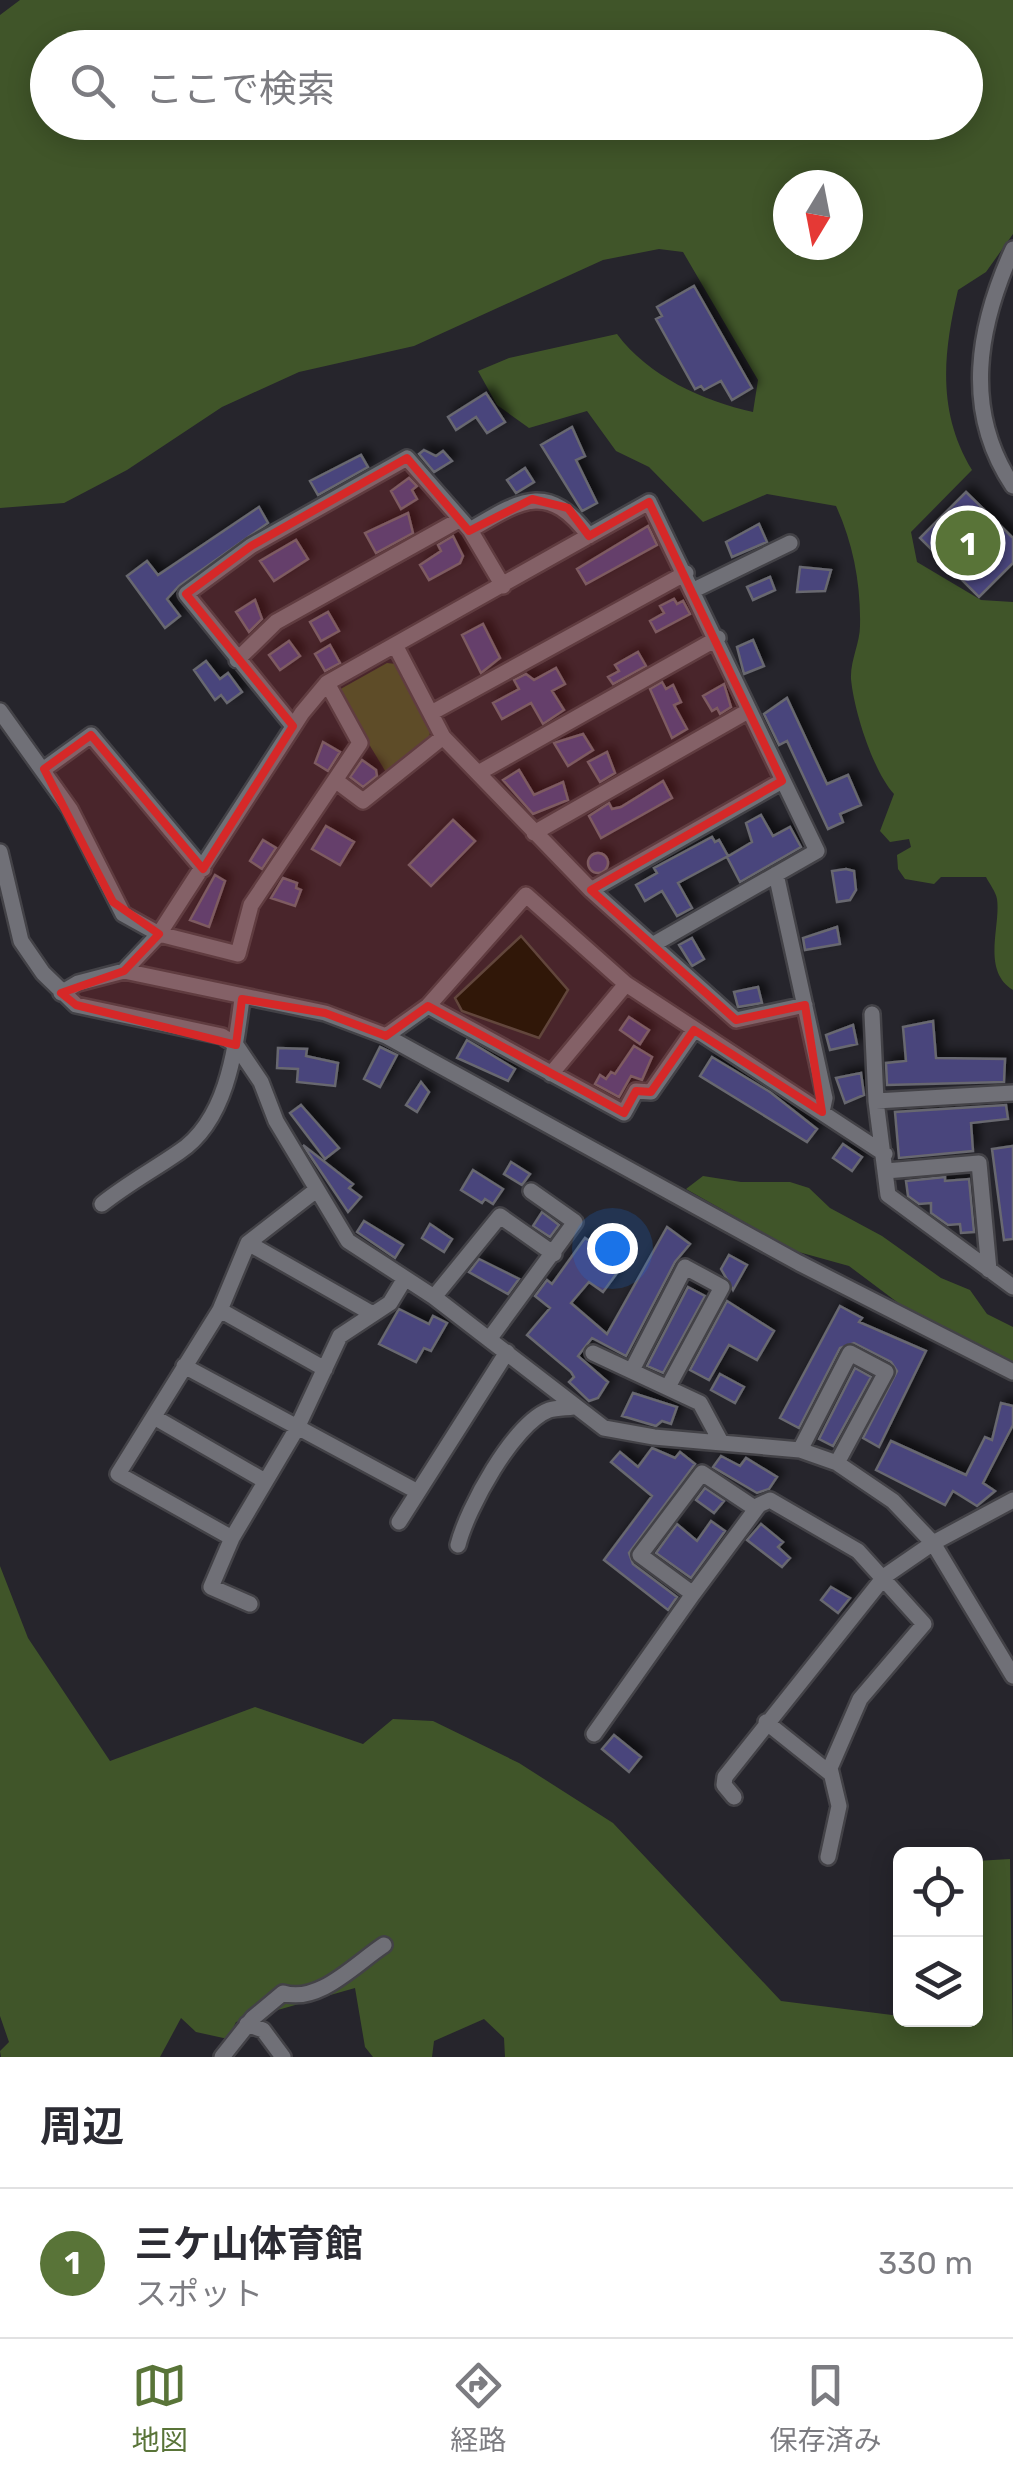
<!DOCTYPE html>
<html lang="ja">
<head>
<meta charset="utf-8">
<style>
  body { margin:0; font-family:Rubik,"Noto Sans JP",sans-serif; background:#f7f7f7; color:#2b2b33 }
  .controls { position:absolute; right:30px; bottom:30px; display:grid; overflow:hidden; border-radius:15px; box-shadow:0 5px 25px #0003 }
  .controls button { width:90px; height:90px; display:grid; place-items:center; padding:0; border:0; border-bottom:2px solid #e1e1e2; background:#fff; color:#2b2b33; font:50px sans-serif }
  .compass { position:absolute; left:773px; top:170px; width:90px; height:90px; border-radius:50%; background:#fff; box-shadow:0 5px 25px #0003; rotate:190deg }
  .you { position:absolute; left:612px; top:1248px; width:35px; height:35px; margin:-25px; border:8px solid #fff; border-radius:50%; background:#1a73e8; box-shadow:0 0 0 15px #1a73e833 }
  .badge { display:grid; place-items:center; width:65px; height:65px; border-radius:50%; background:#597438; color:#fff; font-size:32px; font-weight:700 }
  .pin { position:absolute; translate:-50% -50%; border:5px solid #fff; box-shadow:0 2px 10px #0006 }
  .list { margin:0; padding:0; list-style:none }
  h2 { display:flex; justify-content:space-between; align-items:center; height:130px; margin:0; padding:0 40px; font-size:42px }
  h2 small { font-size:32px; font-weight:400; color:#7c7c81 }
  .list li { display:grid; grid-template-columns:65px 1fr auto; gap:30px; align-items:center; box-sizing:border-box; height:150px; padding:0 40px; border-top:2px solid #e1e1e2 }
  .list b { display:block; font-size:38px; white-space:nowrap }
  .list p { margin:0; font-size:32px; white-space:nowrap; color:#7c7c81 }
  .list em { font-size:32px; font-style:normal; color:#7c7c81 }
  .icon { flex:none; width:55px; height:55px; fill:none; stroke:currentColor; stroke-width:2; stroke-linecap:round; stroke-linejoin:round }
  .map { position:relative; flex:none; width:1013px; height:2057px; overflow:hidden }
  .search { position:absolute; background:#fff; box-shadow:0 5px 25px #0003; left:30px; right:30px; top:30px; height:110px; display:flex; align-items:center; gap:25px; box-sizing:border-box; padding:0 35px; border-radius:55px; color:#7c7c81; font-size:38px }
  .sheet { height:280px; background:#fff }
  nav { display:flex; justify-content:space-around; align-items:center; box-sizing:border-box; height:140px; border-top:2px solid #e1e1e2; background:#fff; font-size:28px; color:#7c7c81 }
  nav a { display:grid; justify-items:center; gap:5px }
  nav .on { color:#597438 }
  .map>svg:first-child { display:block }
</style>
</head>
<body>
<div class="map">
<svg width="1013" height="2057" viewBox="0 0 1013 2057">
  <defs>
    <filter id="shadow"><feDropShadow dx="6" dy="-6" stdDeviation="5" flood-color="#0009"/></filter>
  </defs>
  <rect width="100%" height="100%" fill="#26252c"/>
  <path fill="#405529" fill-rule="evenodd" d="M20,0H1013V234L986,272L958,290C943,354 937,412 972,470L911,532L917,562L981,600L1013,602V990C981,970 1001,926 997,899C996,892 989,883 986,877H941L934,884L905,879L898,869L897,855L911,847L909,839L890,842L880,831L894,794C873,771 854,711 851,679C850,661 860,643 860,626C861,584 853,543 836,506L767,494L703,522L649,467L616,451L587,411L529,428L497,405L478,371L509,358L617,334C648,376 703,401 753,412L758,380L683,252L659,249L603,260L414,346L299,372L222,407L127,470L64,503L0,508V15ZM48,48H966V122H48ZM848,185V245H788V185Z
    M387,663L396,664L431,727L428,743L387,774L337,691Z
    M703,1176L741,1182H790L809,1188L830,1208L882,1236L941,1278L970,1290L987,1314L1013,1327V1363L909,1311L849,1266L795,1251L686,1189Z
    M0,1566L28,1638L110,1761L255,1707L363,1744L393,1719L433,1721L519,1763L613,1823L781,2001L900,2016V2020L947,2023L983,2017L976,1947V1861L1010,1859L1013,2057H505L504,2038L484,2019L434,2041L432,2057H373L365,2047L355,1988L236,2022L228,2039L196,2032L181,2018L160,2057H1L0,2051L9,2042L0,2016Z"/>
  <path fill="#071300" stroke="#454e41" stroke-width="2.5" d="M521,936L568,990L539,1038L462,1011L455,998Z"/>
  <path fill="#4a447b" stroke="#68686f" stroke-width="2.5" filter="url(#shadow)" d="M694,286L752,388L732,400L721,381L704,390L701,386L695,389L656,319L662,316L657,307Z
    M486,393L505,422L487,433L476,417L456,430L448,417Z
    M572,427L585,456L576,460L597,503L582,511L541,445Z
    M424,450L436,456L443,451L452,461L434,472L419,454Z
    M361,455L368,467L318,495L310,481Z
    M525,468L534,482L516,493L507,480Z
    M409,478L417,486L412,490L417,499L401,509L391,491Z
    M966,492L1013,538V563L979,597L920,538Z
    M259,507L268,523L179,586L167,599L180,616L165,628L127,576L147,561L158,575Z
    M408,513L413,533L376,553L365,533Z
    M759,524L767,542L732,557L726,542Z
    M648,526L657,545L586,584L577,569Z
    M453,536L463,556L460,563L429,580L420,565L441,551L438,545Z
    M296,540L308,559L274,581L260,561Z
    M800,567L831,570L825,591L797,592Z
    M770,577L775,590L753,600L747,587Z
    M674,599L677,604L683,601L690,614L656,632L650,621L664,613L660,606Z
    M255,600L262,619L249,632L236,612Z
    M328,612L339,631L321,641L310,622Z
    M483,624L500,658L481,673L462,635Z
    M753,640L764,666L744,674L737,647Z
    M289,641L300,656L280,670L269,655Z
    M330,645L340,663L325,671L315,654Z
    M638,652L646,666L613,684L608,677L619,671L615,665Z
    M206,661L220,679L228,673L242,692L227,703L221,695L215,700L194,670Z
    M556,668L565,684L552,691L564,710L543,724L531,703L502,719L493,703L519,689L514,680L526,674L534,680Z
    M662,682L666,689L673,685L681,702L674,705L687,729L672,738L650,689Z
    M724,684L731,707L720,714L717,708L712,711L703,696Z
    M787,698L827,784L848,775L861,805L840,814L843,822L828,829L787,741L779,745L764,714Z
    M583,734L593,750L568,766L554,743Z
    M323,742L340,752L328,771L315,763Z
    M607,752L615,773L600,782L588,762Z
    M362,760L376,770L377,776L363,787L350,777Z
    M519,770L534,795L563,782L568,800L533,814L503,780Z
    M663,781L672,798L601,838L589,816L609,803L612,809L621,807Z
    M761,815L773,836L790,827L801,847L740,882L727,857L752,842L746,823Z
    M453,820L475,841L431,886L409,865Z
    M326,826L354,842L340,865L312,849Z
    M712,837L715,842L719,840L728,856L678,883L692,908L677,916L662,891L645,901L636,885L657,873L654,868Z
    M263,840L276,848L262,869L250,861Z
    M588 863a10 10 0 1 1 20 0a10 10 0 1 1-20 0Z
    M846,869L854,871L856,890L850,900L837,902L832,871Z
    M215,875L225,881L209,927L190,920Z
    M283,878L297,883L296,888L301,890L295,906L271,898Z
    M837,927L840,944L805,950L803,938Z
    M692,938L704,959L692,966L679,945Z
    M758,987L762,1003L738,1007L734,992Z
    M629,1017L649,1030L640,1044L620,1030Z
    M933,1021L936,1058L1005,1059L1004,1082L887,1085L886,1063L906,1061L903,1027Z
    M853,1025L857,1044L830,1050L826,1035Z
    M467,1040L515,1069L508,1081L457,1058Z
    M634,1046L652,1057L642,1080L631,1076L619,1097L595,1084L600,1075L606,1079L611,1072L615,1074Z
    M380,1047L397,1055L380,1087L364,1079Z
    M278,1048L307,1049L306,1056L338,1063L335,1086L297,1082L298,1069L277,1068Z
    M712,1057L770,1092L817,1129L807,1142L700,1076Z
    M861,1073L864,1095L845,1103L836,1078Z
    M421,1082L429,1092L417,1112L406,1105Z
    M301,1105L339,1148L325,1159L290,1113Z
    M1006,1105L1008,1119L971,1123L973,1151L899,1158L895,1112Z
    M843,1144L862,1157L852,1171L833,1158Z
    M303,1145L353,1184L349,1188L361,1197L348,1212Z
    M1013,1146V1239L1004,1240L992,1149Z
    M511,1162L530,1174L522,1185L504,1174Z
    M473,1170L503,1189L493,1204L485,1199L482,1203L461,1190Z
    M945,1177V1181L969,1179L974,1232L961,1233L960,1224L948,1225L931,1213V1203L919,1204L908,1196L906,1181Z
    M542,1212L559,1225L550,1237L533,1226Z
    M364,1221L403,1245L395,1258L357,1232Z
    M430,1224L452,1239L444,1252L422,1238Z
    M667,1227L690,1244L675,1262L626,1356L592,1338L578,1356L608,1382L598,1398L589,1401L569,1382L574,1377L571,1372L527,1335L550,1308L535,1296L547,1280L552,1284L585,1238L602,1249L596,1258L617,1273L603,1292L589,1282L571,1303L607,1334Z
    M729,1255L747,1265L733,1290L721,1269Z
    M479,1259L519,1279L508,1294L469,1272Z
    M688,1287L705,1296L663,1373L647,1366Z
    M727,1301L774,1331L757,1360L729,1345L709,1380L690,1370Z
    M840,1306L862,1318L859,1322L926,1351L879,1447L863,1438L897,1371L891,1362L854,1343L840,1348L799,1428L780,1418Z
    M399,1309L429,1324L433,1316L447,1323L431,1351L424,1348L416,1362L379,1344Z
    M855,1368L871,1377L833,1446L819,1439Z
    M720,1374L744,1387L735,1403L711,1390Z
    M633,1393L677,1407L671,1424L662,1421L656,1426L622,1416Z
    M1001,1403L1013,1406V1425L983,1483L995,1491L977,1506L953,1491L945,1505L876,1470L891,1441L966,1475L985,1437L992,1440Z
    M652,1448L675,1458L680,1452L695,1464L629,1553L633,1564L677,1597L668,1610L604,1560L652,1496L611,1462L620,1452L638,1467Z
    M721,1456L740,1466L746,1458L777,1477L769,1489L757,1493L713,1467Z
    M705,1488L724,1501L714,1513L696,1500Z
    M711,1521L725,1531L691,1578L656,1553L677,1524L697,1541Z
    M761,1524L783,1542L778,1547L790,1558L782,1567L747,1540Z
    M831,1587L850,1598L838,1613L821,1600Z
    M614,1735L641,1757L629,1772L602,1749Z"/>
  <g fill="none" stroke-linecap="round" stroke-linejoin="round">
    <g stroke="#434247" stroke-width="20">
      <path id="minor" d="M1013,249C978,326 962,410 1013,486
        M470,530C521,500 548,481 589,536
        M694,590L790,543
        M395,645L443,737L591,890L736,1020L805,1005
        M237,660L276,622L459,520
        M0,711L70,809L123,914L159,934L238,954L251,905L360,743L327,683
        M433,712L686,573
        M293,726L186,594L251,546L407,458L470,530L503,586
        M44,769L91,735L203,869
        M480,772L718,638
        M335,780L363,801L443,737
        M534,833L748,711
        M0,852L21,941L43,973L76,1005L222,1036L236,1045L261,1082L276,1121L348,1241L434,1297L604,1428L654,1437L800,1450L837,1463L893,1501L933,1543L1013,1676
        M776,874L825,1098L822,1112
        M591,890L782,781
        M124,971L159,934L302,713L327,683L649,502L817,851L654,944
        M61,993L78,983L124,971L325,1013L386,1036L799,1263L1013,1372
        M428,1006L624,1113L636,1091L651,1092L694,1030
        M872,1014L876,1101L888,1195L1013,1287
        M386,1036L428,1006L526,895L626,984L885,1154
        M551,1074L626,984
        M876,1101L1013,1093
        M886,1171L979,1163L989,1270
        M315,1191L248,1243L220,1310L118,1474L232,1538L296,1430L340,1336L390,1303L404,1280
        M102,1204C127,1184 153,1170 179,1152C227,1120 235,1051 242,999
        M248,1243L371,1313
        M434,1297L500,1216L554,1254
        M220,1310L325,1369
        M490,1338L575,1222L531,1191
        M593,1353L700,1403L721,1442
        M184,1366L418,1492
        M632,1370L685,1267L722,1287L668,1387
        M154,1417L265,1481
        M800,1450L850,1353L886,1372L837,1463
        M756,1509L702,1473L640,1555L693,1594L759,1505L770,1500L858,1551L924,1624L860,1699L830,1768L839,1806L828,1857
        M399,1522L507,1352
        M232,1538L211,1587L250,1604
        M458,1545C467,1509 513,1424 549,1410C556,1408 566,1408 573,1407
        M766,1722L831,1774
        M594,1734L693,1594
        M734,1797L724,1785L725,1777L885,1576L933,1543L1013,1500
        M247,2024L263,2030L283,2057
        M222,2057L253,2018L283,1993C319,2004 355,1964 384,1945"/>
    </g>
    <use href="#minor" stroke="#707077" stroke-width="15"/>
  </g>
  <path fill="#d62828" fill-opacity="0.2" stroke="#d62828" stroke-width="8" stroke-linejoin="round" d="M407,458L469,531L532,499L568,508L589,536L649,502L782,781L591,890L736,1020L805,1005L822,1112L694,1030L651,1092L636,1091L624,1113L428,1006L386,1036L325,1013L242,999L236,1045L76,1005L61,993L124,971L159,934L113,902L44,769L91,735L203,869L293,726L186,594L251,546Z"/>
</svg>
<div class="controls">
<button><svg class="icon" aria-label="locate" viewBox="0 0 24 24"><circle cx="12" cy="12" r="6"/><path d="M12 2v4M12 18v4M2 12h4M18 12h4"/></svg></button>
<button><svg class="icon" aria-label="layers" viewBox="0 0 24 24"><path d="M12 4l9 5-9 5-9-5zM3 14l9 5 9-5"/></svg></button>
</div>
<svg class="compass" viewBox="-18 -18 36 36"><path d="M0-13l5 13h-10z" fill="#e53935"/><path d="M0 13l5-13h-10z" fill="#7c7c81"/></svg>
<div class="you"></div>
<div class="pin badge" style="left:968px;top:543px">1</div>
<div class="search"><svg class="icon" aria-label="search" viewBox="0 0 24 24"><circle cx="10" cy="10" r="6"/><path d="M15 15l6 6"/></svg>ここで検索</div>
</div>
<section class="sheet">
<h2>周辺<small></small></h2>
<ul class="list">
<li><span class="badge">1</span><div><b>三ケ山体育館</b><p>スポット</p></div><em>330 m</em></li>
</ul>
</section>
<nav>
<a class="on"><svg class="icon" aria-label="map" viewBox="0 0 24 24"><path d="M3 6l6-2 6 2 6-2v14l-6 2-6-2-6 2zM9 4v14M15 6v14"/></svg>地図</a>
<a><svg class="icon" aria-label="directions" viewBox="0 0 24 24"><path d="M12 3l9 9-9 9-9-9zM9 14v-3h6M13 9l2 2-2 2"/></svg>経路</a>
<a><svg class="icon" aria-label="saved" viewBox="0 0 24 24"><path d="M7 4h10v16l-5-4-5 4z"/></svg>保存済み</a>
</nav>
</body>
</html>
